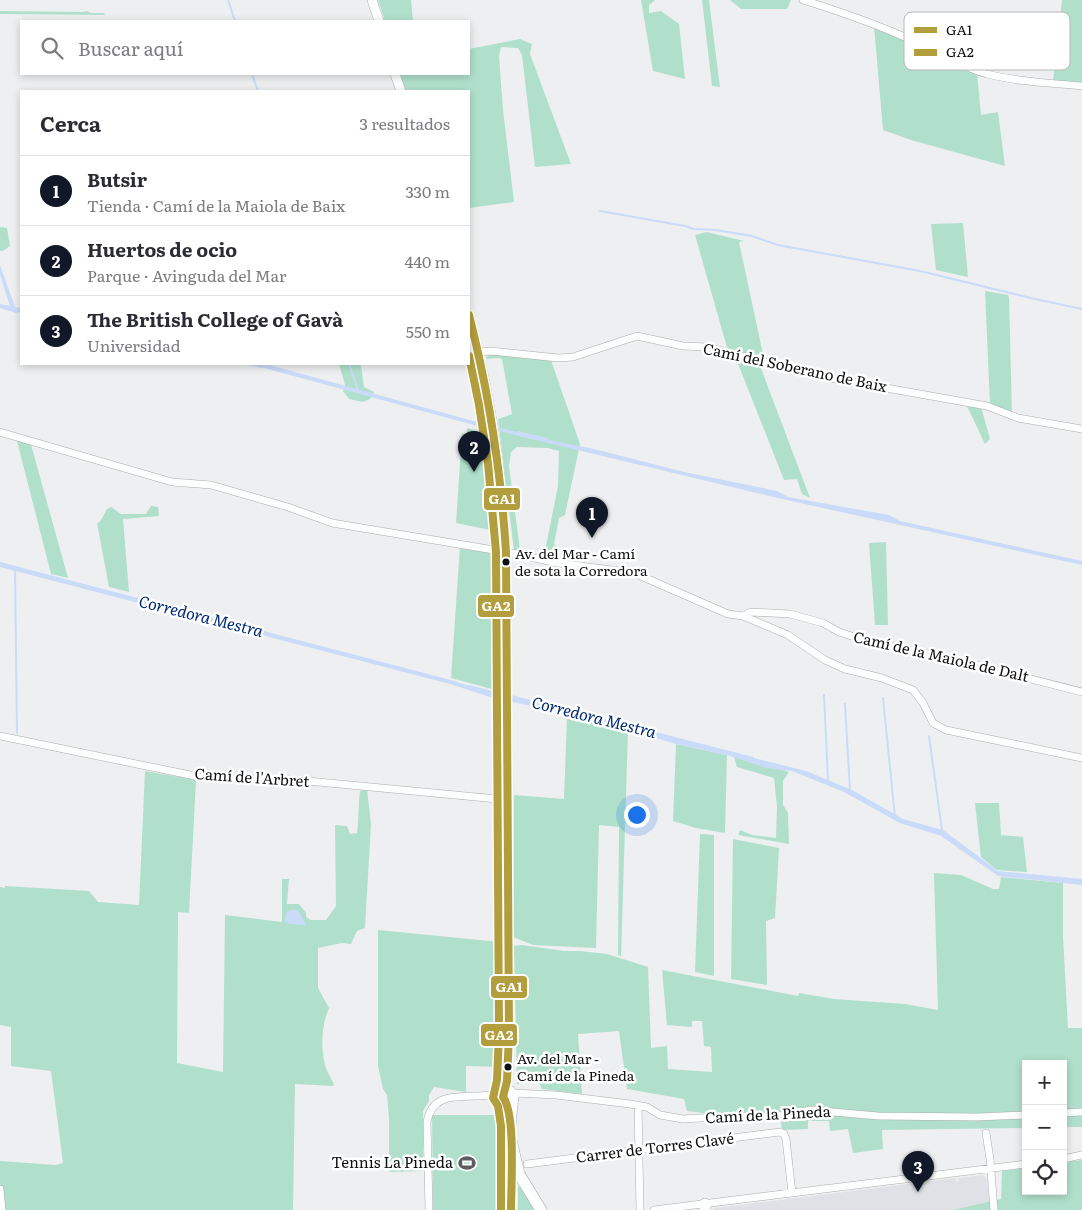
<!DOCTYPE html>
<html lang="es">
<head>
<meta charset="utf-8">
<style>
  body { margin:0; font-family:Literata,serif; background:#f2f2f3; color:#2b2b33 }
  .controls { position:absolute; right:15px; bottom:15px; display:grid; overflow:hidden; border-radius:0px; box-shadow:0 2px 8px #0003 }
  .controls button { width:45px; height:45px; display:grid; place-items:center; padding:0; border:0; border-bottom:1px solid #e1e1e2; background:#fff; color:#2b2b33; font:25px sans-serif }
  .you { position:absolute; left:636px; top:814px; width:18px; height:18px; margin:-12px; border:4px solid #fff; border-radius:50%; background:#1a73e8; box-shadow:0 0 0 8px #1a73e833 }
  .badge { display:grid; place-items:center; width:32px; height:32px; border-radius:50%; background:#111827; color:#fff; font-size:16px; font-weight:700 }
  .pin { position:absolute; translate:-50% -41px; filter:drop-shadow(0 1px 2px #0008) }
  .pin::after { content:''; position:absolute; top:26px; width:18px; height:15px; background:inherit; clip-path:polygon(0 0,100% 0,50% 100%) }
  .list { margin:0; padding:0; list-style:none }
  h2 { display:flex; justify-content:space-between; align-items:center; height:65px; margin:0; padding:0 20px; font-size:21px }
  h2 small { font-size:16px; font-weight:400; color:#7c7c81 }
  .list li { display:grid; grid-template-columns:32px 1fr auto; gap:15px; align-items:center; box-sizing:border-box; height:70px; padding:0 20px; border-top:1px solid #e1e1e2 }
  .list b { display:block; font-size:19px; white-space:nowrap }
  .list p { margin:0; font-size:16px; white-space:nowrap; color:#7c7c81 }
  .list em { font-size:16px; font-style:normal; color:#7c7c81 }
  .icon { flex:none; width:28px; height:28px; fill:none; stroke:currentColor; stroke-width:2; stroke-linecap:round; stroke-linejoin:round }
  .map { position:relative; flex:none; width:1082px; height:1210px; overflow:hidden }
  .search { position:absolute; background:#fff; box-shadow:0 2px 8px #0003; left:20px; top:20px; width:450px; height:55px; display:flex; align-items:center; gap:12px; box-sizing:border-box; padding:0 18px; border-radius:0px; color:#7c7c81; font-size:19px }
  .panel { position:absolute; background:#fff; box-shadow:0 2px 8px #0003; left:20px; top:90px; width:450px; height:275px; border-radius:0px }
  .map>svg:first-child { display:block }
</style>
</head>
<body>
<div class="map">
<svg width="1082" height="1210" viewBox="0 0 1082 1210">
  <rect width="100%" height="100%" fill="#eeeff1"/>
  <path fill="#dee2e7" d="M983,1175L987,1179L990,1210H713L715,1208L956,1178V1182L959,1181V1178Z"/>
  <path fill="#b0e0cb" d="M378,0H411L413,21H385Z
    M641,0H655L649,5V13L661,11L679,24L685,79L653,71Z
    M702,0H709L720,87L712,86Z
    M730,0H791L787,9H741Z
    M1062,0H1082V84L1053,81Z
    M0,11L83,12L87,11L91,13H104L105,15L0,14Z
    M874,26L977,73L981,115L998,112L1005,166L911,140L883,130Z
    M520,39L532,44L530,54L571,164L535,167L522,55L518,48L501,47L499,56L503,110L514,202L469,208V91H406L400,74H469V49Z
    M963,223L968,277L936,270L931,224Z
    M0,227L7,228L10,246L3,251H0Z
    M707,232L744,241L739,242L764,359L728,351L695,235Z
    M985,291L1008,295L1009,298L1012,413L990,405Z
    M488,353L551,360L580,444L565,515L559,518L554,544L557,547L554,558L544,556L558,486L559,451L548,448L517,447L511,452L509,466L520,550H514L498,419L512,414L502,359L499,358L486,359Z
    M735,356L759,363L810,498L802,494L797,479L784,480Z
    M339,364H359L361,366L364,387L374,392L370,399L363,402L349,399L343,391L345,385Z
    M966,404L981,407L990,439L985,444Z
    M467,428L481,433L479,455H486L494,527H490V530L456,523L462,433L467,434Z
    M16,437L30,441L68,578L51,574Z
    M151,506L158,507L159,516L123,519L129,592L109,587L97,523L100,522L107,509L111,507L121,514H146Z
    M886,542L888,625H875L869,543Z
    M460,546L497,552L499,691L451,678Z
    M567,717L628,730L621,956L618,955L619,827L599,825L596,948L533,945L513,937L514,795L564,799Z
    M676,744L727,755L725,833L696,828L673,821Z
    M734,757L746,758L789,772L783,781V805L788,813L789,844L738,835L740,830L752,835L776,838L777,807L774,778L737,767Z
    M145,771L196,780L189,913L178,912L177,1063L223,1072L225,915L282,922V879H289L287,904H299L306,913V917L311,920H326L336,906L335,825L347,826L350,834L357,833C359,819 358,806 360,791L367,789L371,824L365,928L357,931L351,944L342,943L318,948V988L329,1008C321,1026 320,1053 327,1071C329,1076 333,1080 334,1086L295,1084L293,1210H0V1161L56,1165L63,1163L51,1071L11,1066V1027L0,1025V887L5,888V886L89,891L98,902L139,905Z
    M975,803H999L1001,835L1023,837L1027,872L997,870L981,857Z
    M700,834L714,835V976L695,972Z
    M733,839L779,848L775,918L766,921L767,985L731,979Z
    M934,873L961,875L993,889H999L1001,877L1063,883V937L1068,1028H1082V1127H1063V1064H1026V1128L882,1130L883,1149L853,1153L848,1129L830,1131L829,1121H808V1129L782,1130L780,1116L711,1114L687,1111L684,1099L627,1089L619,1031L578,1034L582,1094L542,1089L538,1081L517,1084L514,946L522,945L564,951H580L607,954L648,967L651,1048L667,1046L668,1069L712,1072L711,1047L704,1046L702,1021H692V1027L667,1025L662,970L798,996L799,993L834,999L905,1004L938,1010Z
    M378,930L500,942L501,1067L466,1066V1092L434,1087L429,1095V1101L423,1111V1171L389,1172V1118L387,1095L383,1089L378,1066Z
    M432,1115H500V1210H433Z
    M1082,1160V1210H953L1001,1199L1002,1171L1026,1168V1191H1063V1162Z
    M518,1186L526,1193L537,1210H518Z"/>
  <path fill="#cadbf9" d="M0,265L15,307L21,308V312L16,313L0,308V304L10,306L0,275Z
    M249,364H266L484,424L485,428Z
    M498,427L535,437L594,449L684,472L777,491L788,497L889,515L900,521L1082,561V565L782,499L499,431Z
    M0,562L447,679L499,695V700L450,684L0,567Z
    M512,697L806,771L852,790L903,819L943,830L998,871L1082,879V885L998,876L941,836L900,823L842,791L792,771L767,768L727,755L676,744L609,724L589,721L555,711L512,702Z
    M290,910H298L306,925L289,924L285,921L286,913Z"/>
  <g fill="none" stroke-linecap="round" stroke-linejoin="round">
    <path stroke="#cadbf9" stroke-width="2" d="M228,0L235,21
      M252,74L258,91
      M600,211L685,226L694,229L716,230L752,236L778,245L920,271L1035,299L1082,309
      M249,364L261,367
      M349,364L358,390
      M518,432L547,439
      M15,569L17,733
      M469,686L504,695
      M824,695L828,781
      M511,696L753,758
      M883,698L895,817
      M845,704L850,791
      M929,736L942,830"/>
    <g stroke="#abacae" stroke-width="8">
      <path id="minor" d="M803,0C838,11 873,23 907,38C934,50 959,66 987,74C1018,82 1051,83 1082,86
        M478,352L491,351L558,358L573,357L637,336L683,346L707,347L819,376L987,406L1018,418L1082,429
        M0,432L172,482L211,485L288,507L332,523L506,552L558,563L634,573L728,614L743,616L788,635L825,660L845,669L882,678L913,690L923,703L933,723L946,730L1082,758
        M743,616L751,612L790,614L823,623L839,632L864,640L969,663L1082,692
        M0,736L200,777L297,780L508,800
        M513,1093L556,1095L630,1104L647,1107L660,1115L683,1119L734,1116L773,1117L811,1110L878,1116L977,1117L1026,1115
        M493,1099L504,1111L511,1125
        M638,1105L640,1210
        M1063,1113L1082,1112
        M986,1133L990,1159L994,1210
        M1063,1159L1082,1155
        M527,1164L780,1132L784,1134L786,1139L792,1193
        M0,1189L2,1210
        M429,1210L427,1122C432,1094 454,1097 476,1096C485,1096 494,1094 503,1094
        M654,1210L1026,1164"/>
    </g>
    <g stroke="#abacae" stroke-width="10">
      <path id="tertiary" d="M372,0L379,21
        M395,74L401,91
        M469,315C490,393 502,471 506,552L509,1034L505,1091
        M505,1091H511L514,1096L511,1125V1210
        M505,1091L503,1097L505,1101L509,1102L514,1099"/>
    </g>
    <g stroke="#abacae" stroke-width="12">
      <path id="trunk" d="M511,1140L519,1174L541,1210
        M705,1204V1210"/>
    </g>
    <use href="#minor" stroke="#fcfdfd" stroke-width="7"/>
    <use href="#tertiary" stroke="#fcfdfd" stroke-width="9"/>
    <use href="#trunk" stroke="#fcfdfd" stroke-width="11"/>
    <g stroke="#fff" stroke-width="11">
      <path id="bus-1" d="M469,315C489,393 501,472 506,552L509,1034L507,1081L503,1097C516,1114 511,1186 511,1210"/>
    </g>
    <g stroke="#fff" stroke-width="11">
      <path id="bus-2" d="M469,356L479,405L488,463L496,552L499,1034L497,1080L493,1098L498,1106L501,1126V1210"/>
    </g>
    <use href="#bus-1" stroke="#b29e3c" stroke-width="8"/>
    <use href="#bus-2" stroke="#b29e3c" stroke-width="8"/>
  </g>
  <defs>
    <g id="stadium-bare" transform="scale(1.35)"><path d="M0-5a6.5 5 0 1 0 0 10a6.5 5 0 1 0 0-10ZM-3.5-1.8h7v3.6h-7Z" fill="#5c5d5f" stroke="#fff" stroke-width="2.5" paint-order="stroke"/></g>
  </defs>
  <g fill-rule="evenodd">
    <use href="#stadium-bare" x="467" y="1163"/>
  </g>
  <g fill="#0e0f10" stroke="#fff" stroke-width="2">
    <circle cx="506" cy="562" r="4.5"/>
    <circle cx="508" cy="1067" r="4.5"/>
  </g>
  <g text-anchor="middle" stroke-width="5" stroke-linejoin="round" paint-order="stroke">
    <g font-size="14" fill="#0e0f10" stroke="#fff" text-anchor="start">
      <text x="515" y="559">Av. del Mar - Camí<tspan x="515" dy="17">de sota la Corredora</tspan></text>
      <text x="517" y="1064">Av. del Mar -<tspan x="517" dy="17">Camí de la Pineda</tspan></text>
    </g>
    <g font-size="15" fill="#0e0f10" stroke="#fff">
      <text transform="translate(795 368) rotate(12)" y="5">Camí del Soberano de Baix</text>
      <text transform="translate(941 657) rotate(13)" y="5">Camí de la Maiola de Dalt</text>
      <text transform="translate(252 778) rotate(4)" y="5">Camí de l'Arbret</text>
      <text transform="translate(768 1115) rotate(-3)" y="5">Camí de la Pineda</text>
      <text transform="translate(655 1148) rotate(-7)" y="5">Carrer de Torres Clavé</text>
    </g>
    <g font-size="15" fill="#0e0f10" stroke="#fff" text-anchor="end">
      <text x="453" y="1168">Tennis La Pineda</text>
    </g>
    <g font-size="16" font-style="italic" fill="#022b75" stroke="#fff">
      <text transform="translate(201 616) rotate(14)" y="6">Corredora Mestra</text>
      <text transform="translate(594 717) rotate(14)" y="6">Corredora Mestra</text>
    </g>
  </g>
  <rect x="904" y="12" width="166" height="58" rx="8" fill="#fff" stroke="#b7b7b7" stroke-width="1"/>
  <rect x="914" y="27" width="23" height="6" fill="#b29e3c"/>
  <rect x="914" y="49" width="23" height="7" fill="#b29e3c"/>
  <g font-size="14" fill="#0e0f10">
    <text x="946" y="35">GA1</text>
    <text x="946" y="57">GA2</text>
  </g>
  <g stroke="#fff" stroke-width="2">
    <rect x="483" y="487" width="38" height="24" rx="5" fill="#b29e3c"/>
    <rect x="477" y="594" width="38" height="24" rx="5" fill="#b29e3c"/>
    <rect x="490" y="975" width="38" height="24" rx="5" fill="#b29e3c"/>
    <rect x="480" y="1023" width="38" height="24" rx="5" fill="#b29e3c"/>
  </g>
  <g font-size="14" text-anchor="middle" font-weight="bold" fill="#fff">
    <text x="502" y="504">GA1</text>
    <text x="496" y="611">GA2</text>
    <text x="509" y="992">GA1</text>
    <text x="499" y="1040">GA2</text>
  </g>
</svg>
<div class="controls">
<button>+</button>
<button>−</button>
<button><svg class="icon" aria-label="locate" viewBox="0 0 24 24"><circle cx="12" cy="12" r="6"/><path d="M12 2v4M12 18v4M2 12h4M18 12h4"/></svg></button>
</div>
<div class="you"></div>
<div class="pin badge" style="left:592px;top:538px">1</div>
<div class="pin badge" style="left:474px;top:472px">2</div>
<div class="pin badge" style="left:918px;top:1192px">3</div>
<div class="search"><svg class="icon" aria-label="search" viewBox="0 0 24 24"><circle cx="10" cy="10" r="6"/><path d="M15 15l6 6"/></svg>Buscar aquí</div>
<section class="panel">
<h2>Cerca<small>3 resultados</small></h2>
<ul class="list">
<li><span class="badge">1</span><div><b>Butsir</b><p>Tienda · Camí de la Maiola de Baix</p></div><em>330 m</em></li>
<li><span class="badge">2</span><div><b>Huertos de ocio</b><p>Parque · Avinguda del Mar</p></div><em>440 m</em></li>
<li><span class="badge">3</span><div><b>The British College of Gavà</b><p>Universidad</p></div><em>550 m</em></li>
</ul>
</section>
</div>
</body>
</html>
